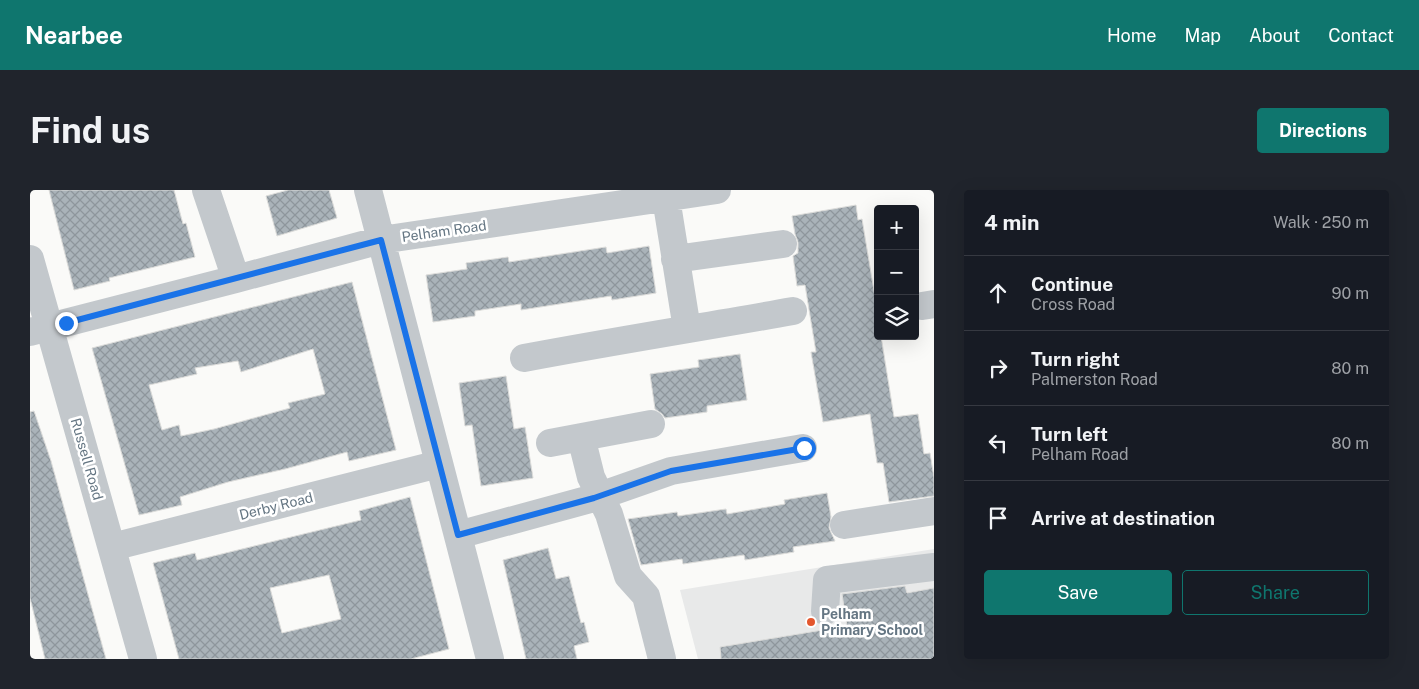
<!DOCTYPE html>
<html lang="en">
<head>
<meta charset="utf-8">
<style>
  body { margin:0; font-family:"Public Sans",sans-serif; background:#20242c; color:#f1f3f6 }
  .controls { position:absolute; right:15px; top:15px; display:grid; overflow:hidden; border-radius:5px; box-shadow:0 5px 20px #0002 }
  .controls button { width:45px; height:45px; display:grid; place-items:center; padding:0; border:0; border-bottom:1px solid #363941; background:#171b24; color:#f1f3f6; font:25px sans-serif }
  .stop { position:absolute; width:15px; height:15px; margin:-11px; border:4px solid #1a73e8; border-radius:50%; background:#fff }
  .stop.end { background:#1a73e8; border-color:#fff; box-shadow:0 1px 5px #0008 }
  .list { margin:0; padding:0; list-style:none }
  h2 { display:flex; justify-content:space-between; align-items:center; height:65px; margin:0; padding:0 20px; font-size:21px }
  h2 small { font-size:16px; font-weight:400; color:#9ea1a6 }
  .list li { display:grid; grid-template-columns:32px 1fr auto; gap:15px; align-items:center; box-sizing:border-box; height:75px; padding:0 20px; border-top:1px solid #363941 }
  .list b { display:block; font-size:19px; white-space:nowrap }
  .list p { margin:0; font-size:16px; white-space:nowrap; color:#9ea1a6 }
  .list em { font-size:16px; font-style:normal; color:#9ea1a6 }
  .actions { display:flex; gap:10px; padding:15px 20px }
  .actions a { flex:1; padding:11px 0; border:1px solid #0f766e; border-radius:5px; text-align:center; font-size:18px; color:#0f766e }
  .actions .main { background:#0f766e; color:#fff }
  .icon { flex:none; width:28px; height:28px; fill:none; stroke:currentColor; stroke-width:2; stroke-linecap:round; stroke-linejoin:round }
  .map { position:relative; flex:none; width:904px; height:469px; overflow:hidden; border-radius:5px }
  header { display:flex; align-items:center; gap:30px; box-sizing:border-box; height:70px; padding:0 25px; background:#0f766e; color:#fff }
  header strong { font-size:24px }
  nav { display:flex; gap:28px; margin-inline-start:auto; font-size:18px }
  .intro { display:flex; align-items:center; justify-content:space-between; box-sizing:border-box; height:120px; padding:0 30px }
  h1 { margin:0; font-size:35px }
  .button { padding:12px 22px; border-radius:5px; background:#0f766e; color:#fff; font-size:18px; font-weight:700 }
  main { display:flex; gap:30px; padding:0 30px }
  aside { flex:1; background:#171b24; border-radius:5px; box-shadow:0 5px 20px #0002 }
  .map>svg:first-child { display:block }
</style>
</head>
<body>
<header>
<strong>Nearbee</strong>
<nav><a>Home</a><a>Map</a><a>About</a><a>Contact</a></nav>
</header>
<div class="intro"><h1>Find us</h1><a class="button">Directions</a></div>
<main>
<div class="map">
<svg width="904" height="469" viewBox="0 0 904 469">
  <defs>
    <pattern id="building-cross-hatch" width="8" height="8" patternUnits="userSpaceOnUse" patternTransform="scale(1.25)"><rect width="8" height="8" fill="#aab3b9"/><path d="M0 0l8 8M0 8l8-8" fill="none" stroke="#8e969c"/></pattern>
  </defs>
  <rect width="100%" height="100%" fill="#fafaf8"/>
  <path fill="#e8e9e9" d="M904,359V469H668L650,400Z"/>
  <path fill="url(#building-cross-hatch)" stroke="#dcdcda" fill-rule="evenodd" d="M19,0H144L153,34L156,33L165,67L79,88L80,91L44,100Z
    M258,0H299L307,28L247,46L236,6Z
    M826,15L828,30L832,29L848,125V146H851L864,227L888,224L894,264L900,263L904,288V306L859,312L853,273H847L840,224L793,232L781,162H786L775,95L767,96L763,66L768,63V52L765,44L762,26Z
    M619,56L626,103L582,110L581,106L491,120V114L445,121V126L403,132L396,85L437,79L436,73L478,67L479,72L576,57L577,63Z
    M322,92L366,260L319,271L317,262L255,279L198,292L150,307L152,315L109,325L62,158ZM283,159L295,204L258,213L260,218L184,239L151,246L149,235L132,240L119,195L167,184L165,178L208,171L211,182Z
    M710,164L717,210L677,216V222L635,228L632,224L625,219L620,184L669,177L668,170Z
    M476,186L484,239L495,237L503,288L451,296L442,235L435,236L429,193Z
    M4,221L21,271L76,469H15L0,408V222Z
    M797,303L801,327L799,338L805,351L763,357L764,362L715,370L714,365L653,374L652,369L611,375L598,329L647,322L648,326L696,319L697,324L755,314L754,310Z
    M380,307L419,459L381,469H149L123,373L165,363L167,370L331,330L329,321ZM299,385L311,429L252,443L240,398Z
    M518,358L526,389L539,386L551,433L554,432L559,452L544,456L547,469H496L473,370Z
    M875,396L877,403L904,398V469H691L690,457L817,436L812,404Z"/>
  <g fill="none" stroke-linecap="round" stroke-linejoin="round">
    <path stroke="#c3c8cc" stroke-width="28" d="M176,0L206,89
      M338,0L460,469
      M636,8L657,139
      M0,69L113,469
      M645,69L753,54
      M892,116L904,114
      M0,142L206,89L351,50L687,0
      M494,168C584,151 673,137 763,121
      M551,247L561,287L579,324L598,386L616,406L632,469
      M520,253L621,234
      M814,335L904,321
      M428,345L564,308L641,281L773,258
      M82,357L409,274
      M795,421L797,390L904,377"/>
  </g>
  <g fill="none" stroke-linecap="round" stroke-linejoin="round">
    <path stroke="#1a73e8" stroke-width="6" d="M36,133L351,50L428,345L564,308L641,281L774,258"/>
  </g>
  <circle fill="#e4572e" stroke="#fff" stroke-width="2" cx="781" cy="432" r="5"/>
  <g text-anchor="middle" stroke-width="5" stroke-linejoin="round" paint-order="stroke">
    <g font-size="14" fill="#657683" stroke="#fff">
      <text transform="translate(414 41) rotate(-8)" y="5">Pelham Road</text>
      <text transform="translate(57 269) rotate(74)" y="5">Russell Road</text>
      <text transform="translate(246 316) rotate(-14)" y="5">Derby Road</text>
    </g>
    <g font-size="14" font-weight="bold" fill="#657683" stroke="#fff" text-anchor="start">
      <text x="791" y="429">Pelham<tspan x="791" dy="16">Primary School</tspan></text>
    </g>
  </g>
</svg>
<div class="controls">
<button>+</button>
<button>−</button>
<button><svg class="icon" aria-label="layers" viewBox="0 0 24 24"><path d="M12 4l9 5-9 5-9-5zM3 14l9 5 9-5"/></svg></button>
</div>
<div class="stop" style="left:774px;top:258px"></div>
<div class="stop end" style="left:36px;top:133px"></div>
</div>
<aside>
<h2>4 min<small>Walk · 250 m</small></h2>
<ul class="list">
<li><svg class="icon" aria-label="ahead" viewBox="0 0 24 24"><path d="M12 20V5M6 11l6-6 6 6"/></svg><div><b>Continue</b><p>Cross Road</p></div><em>90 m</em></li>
<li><svg class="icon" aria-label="right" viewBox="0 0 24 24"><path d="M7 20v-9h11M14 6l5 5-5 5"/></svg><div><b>Turn right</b><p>Palmerston Road</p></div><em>80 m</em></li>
<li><svg class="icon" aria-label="left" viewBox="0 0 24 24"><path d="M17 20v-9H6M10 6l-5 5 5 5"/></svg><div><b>Turn left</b><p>Pelham Road</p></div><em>80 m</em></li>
<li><svg class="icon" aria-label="arrive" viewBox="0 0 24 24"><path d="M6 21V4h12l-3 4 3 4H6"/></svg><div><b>Arrive at destination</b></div></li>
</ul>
<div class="actions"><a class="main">Save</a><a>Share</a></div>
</aside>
</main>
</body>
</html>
